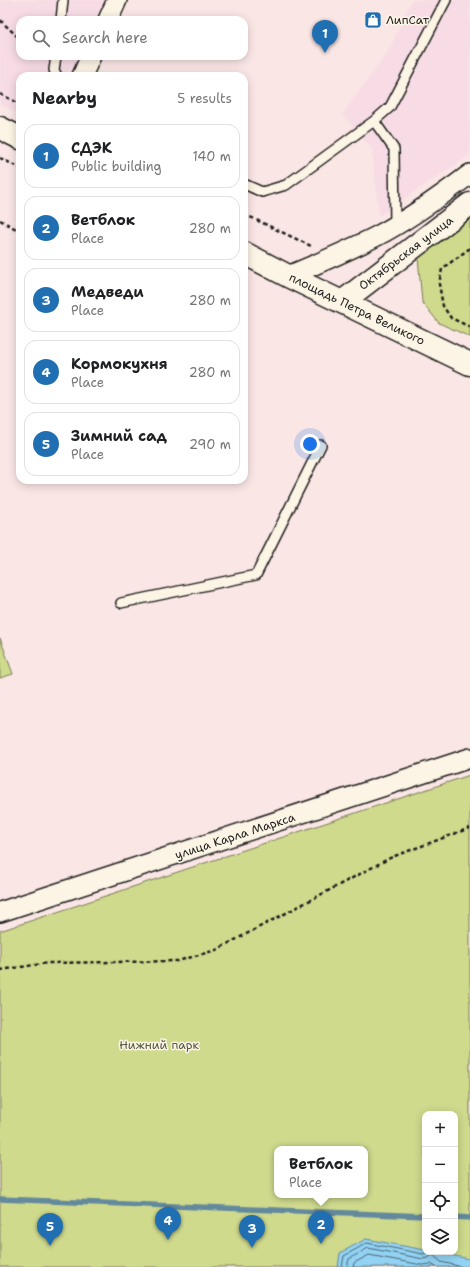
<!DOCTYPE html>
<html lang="en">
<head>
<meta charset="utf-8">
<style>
  body { margin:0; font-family:"Shantell Sans",sans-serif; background:#f2f2f2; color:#202124 }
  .controls { position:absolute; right:12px; bottom:12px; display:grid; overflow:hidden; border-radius:8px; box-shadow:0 2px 10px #0003 }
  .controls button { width:36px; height:36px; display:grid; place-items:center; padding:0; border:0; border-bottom:1px solid #e0e0e0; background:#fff; color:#202124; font:20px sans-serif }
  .you { position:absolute; left:310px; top:444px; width:14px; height:14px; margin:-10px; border:3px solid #fff; border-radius:50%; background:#1a73e8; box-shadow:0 0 0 6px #1a73e833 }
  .badge { display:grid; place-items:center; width:26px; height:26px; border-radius:50%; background:#1f6fb2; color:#fff; font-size:13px; font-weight:700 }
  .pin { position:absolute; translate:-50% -33px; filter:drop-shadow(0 1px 2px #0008) }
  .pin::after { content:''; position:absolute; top:21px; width:14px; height:12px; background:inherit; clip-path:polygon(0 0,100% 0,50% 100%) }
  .popup { position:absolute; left:274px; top:1146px; width:94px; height:52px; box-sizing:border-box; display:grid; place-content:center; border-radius:8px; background:#fff; filter:drop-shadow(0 1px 3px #0005); font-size:13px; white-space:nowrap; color:#757577 }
  .popup b { font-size:15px; color:#202124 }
  .popup::after { content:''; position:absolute; left:50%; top:100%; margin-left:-8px; border:8px solid transparent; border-top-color:#fff }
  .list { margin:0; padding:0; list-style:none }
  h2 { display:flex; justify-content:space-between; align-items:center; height:52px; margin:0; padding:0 16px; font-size:17px }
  h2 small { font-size:13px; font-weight:400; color:#757577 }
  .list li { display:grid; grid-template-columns:26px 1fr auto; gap:12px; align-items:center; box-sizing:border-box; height:64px; margin:0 8px 8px; padding:0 8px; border:1px solid #e0e0e0; border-radius:12px }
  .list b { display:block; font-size:15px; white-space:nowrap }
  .list p { margin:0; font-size:13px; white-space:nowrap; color:#757577 }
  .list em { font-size:13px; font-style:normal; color:#757577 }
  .icon { flex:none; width:22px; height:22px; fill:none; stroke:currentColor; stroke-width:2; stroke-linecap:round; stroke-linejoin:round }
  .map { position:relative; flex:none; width:470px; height:1267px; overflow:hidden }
  .search { position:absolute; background:#fff; box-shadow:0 2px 10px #0003; left:16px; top:16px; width:232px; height:44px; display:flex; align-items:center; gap:10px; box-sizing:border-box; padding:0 14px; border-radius:12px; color:#757577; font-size:15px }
  .panel { position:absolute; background:#fff; box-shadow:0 2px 10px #0003; left:16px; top:72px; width:232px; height:412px; border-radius:12px }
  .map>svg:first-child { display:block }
</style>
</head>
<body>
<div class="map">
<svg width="470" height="1267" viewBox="0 0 470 1267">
  <rect width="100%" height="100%" fill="#fae6e5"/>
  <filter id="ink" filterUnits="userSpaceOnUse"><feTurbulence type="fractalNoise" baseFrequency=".025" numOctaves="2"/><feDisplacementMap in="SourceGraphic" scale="8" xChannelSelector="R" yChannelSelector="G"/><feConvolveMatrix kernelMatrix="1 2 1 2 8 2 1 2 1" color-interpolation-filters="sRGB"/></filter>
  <g filter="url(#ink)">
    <path fill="#f8dce5" d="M0,0H107L98,20H20V56H82L73,76H20V114L0,104Z
      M412,0H470V155L379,216L372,149L342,115L387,53Z"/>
    <path fill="#cfda8d" stroke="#767b54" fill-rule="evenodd" d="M470,217V337L439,323L422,302L418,257Z
      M0,638L13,674L0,678Z
      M470,775V1267H0V931ZM425,1114H455V1252H425ZM277,1149H365V1195H277Z"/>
    <path fill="#92d2f3" stroke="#63899d" d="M366,1239L425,1250V1252H434L470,1259V1267H338L340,1253Z"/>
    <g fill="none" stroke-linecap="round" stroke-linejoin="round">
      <path stroke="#4b6572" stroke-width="1" d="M342,1267L344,1256L367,1243L423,1254L428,1252
        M347,1267L349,1259L368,1248L423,1259L427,1258L433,1255L441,1262L463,1267
        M353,1267L354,1263L369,1255L422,1265L431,1264L436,1267"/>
      <path stroke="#63899d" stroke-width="5.5" d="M0,1199L425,1216
        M455,1217L470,1218"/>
      <g stroke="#1c1c1c" stroke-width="12">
        <path id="lane" d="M61,20L63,0
          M56,56L54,70L57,76
          M374,121L394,149L395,225
          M244,184L262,192L286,185L374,121L390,107L446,0
          M121,603L256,575L321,445"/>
      </g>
      <g stroke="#1c1c1c" stroke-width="22">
        <path id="street" d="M108,20L117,0
          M82,76L91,56
          M288,276C317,264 347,251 375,237C408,220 441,196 470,174
          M0,912L470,758"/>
      </g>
      <g stroke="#1c1c1c" stroke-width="25">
        <path id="secondary" d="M0,128L20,138
          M244,253L288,276L470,364
          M342,302L470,204"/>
      </g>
      <path stroke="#1c1c1c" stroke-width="2.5" stroke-dasharray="4 3" stroke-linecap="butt" d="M0,20L20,39
        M0,94L20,104
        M0,158L20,168
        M244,214L311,246
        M0,220L18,230
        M470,248L442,269L439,284L443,306L451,318L470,327
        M0,970L48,963L178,961L216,950L392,857L470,828"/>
      <use href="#lane" stroke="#fcf5e5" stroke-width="9"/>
      <use href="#street" stroke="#fcf5e5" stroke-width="19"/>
      <use href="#secondary" stroke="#fcf5e5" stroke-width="22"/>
    </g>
  </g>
  <defs>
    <g id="shop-square" transform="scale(0.9)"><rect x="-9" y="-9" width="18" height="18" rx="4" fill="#1f6fb2" stroke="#fcf5e5"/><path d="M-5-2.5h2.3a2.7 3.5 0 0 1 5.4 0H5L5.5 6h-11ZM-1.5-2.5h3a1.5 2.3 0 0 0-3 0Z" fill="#fff"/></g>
  </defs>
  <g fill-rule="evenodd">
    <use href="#shop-square" x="373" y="20"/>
  </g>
  <g text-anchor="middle" stroke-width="3" stroke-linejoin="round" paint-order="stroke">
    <g font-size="12" fill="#1c1c1c" stroke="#fcf5e5" text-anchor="start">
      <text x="386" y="24">ЛипСат</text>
    </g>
    <g font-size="12" fill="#1c1c1c" stroke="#fcf5e5">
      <text transform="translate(406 253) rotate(-37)" y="4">Октябрьская улица</text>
      <text transform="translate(357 309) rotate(26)" y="4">площадь Петра Великого</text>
      <text transform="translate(235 836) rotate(-18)" y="4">улица Карла Маркса</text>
    </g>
    <g font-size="12" fill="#52553e" stroke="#fcf5e5">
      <text x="159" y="1049">Нижний парк</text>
    </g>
  </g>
</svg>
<div class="controls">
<button>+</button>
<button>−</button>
<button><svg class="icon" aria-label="locate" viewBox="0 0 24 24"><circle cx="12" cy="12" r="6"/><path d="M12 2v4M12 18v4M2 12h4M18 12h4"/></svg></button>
<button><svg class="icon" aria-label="layers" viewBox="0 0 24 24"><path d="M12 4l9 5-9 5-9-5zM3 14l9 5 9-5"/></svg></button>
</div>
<div class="you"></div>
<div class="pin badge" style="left:325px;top:53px">1</div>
<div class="pin badge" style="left:321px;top:1244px">2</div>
<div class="popup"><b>Ветблок</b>Place</div>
<div class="pin badge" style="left:252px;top:1248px">3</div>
<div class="pin badge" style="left:168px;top:1240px">4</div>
<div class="pin badge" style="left:50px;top:1246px">5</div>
<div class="search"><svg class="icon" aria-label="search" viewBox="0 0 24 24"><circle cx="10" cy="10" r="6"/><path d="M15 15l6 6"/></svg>Search here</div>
<section class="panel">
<h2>Nearby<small>5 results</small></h2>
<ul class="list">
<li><span class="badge">1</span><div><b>СДЭК</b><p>Public building</p></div><em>140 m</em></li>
<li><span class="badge">2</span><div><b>Ветблок</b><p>Place</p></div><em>280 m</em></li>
<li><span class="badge">3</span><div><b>Медведи</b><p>Place</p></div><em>280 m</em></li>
<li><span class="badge">4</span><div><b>Кормокухня</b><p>Place</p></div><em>280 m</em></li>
<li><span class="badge">5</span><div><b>Зимний сад</b><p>Place</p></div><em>290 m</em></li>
</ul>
</section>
</div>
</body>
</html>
